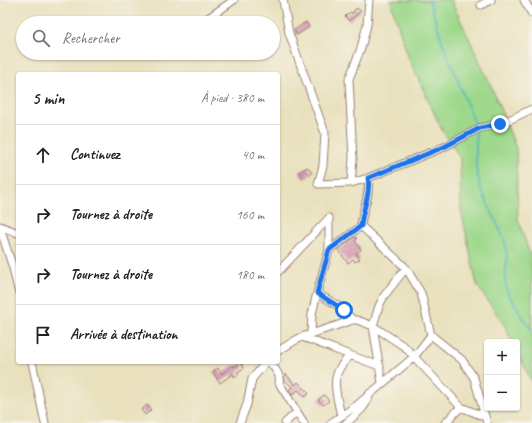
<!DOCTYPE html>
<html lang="fr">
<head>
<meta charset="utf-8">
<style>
  body { margin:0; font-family:Caveat,sans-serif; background:#f6f6f6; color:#222 }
  .controls { position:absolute; right:12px; bottom:12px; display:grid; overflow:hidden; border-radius:4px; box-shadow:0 1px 3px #0004 }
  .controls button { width:36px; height:36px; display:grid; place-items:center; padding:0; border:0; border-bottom:1px solid #e0e0e0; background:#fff; color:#222; font:20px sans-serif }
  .stop { position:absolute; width:12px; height:12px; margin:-9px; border:3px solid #1a73e8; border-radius:50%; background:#fff }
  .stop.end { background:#1a73e8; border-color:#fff; box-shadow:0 1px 4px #0008 }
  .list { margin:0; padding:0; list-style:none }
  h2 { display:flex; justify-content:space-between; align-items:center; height:52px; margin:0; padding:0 16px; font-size:17px }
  h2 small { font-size:13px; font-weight:400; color:#767676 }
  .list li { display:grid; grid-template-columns:26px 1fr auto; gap:12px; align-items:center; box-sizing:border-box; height:60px; padding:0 16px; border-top:1px solid #e0e0e0 }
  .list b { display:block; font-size:15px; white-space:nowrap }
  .list em { font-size:13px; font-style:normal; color:#767676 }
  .icon { flex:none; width:22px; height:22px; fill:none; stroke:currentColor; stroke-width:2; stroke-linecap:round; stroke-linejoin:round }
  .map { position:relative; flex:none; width:532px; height:423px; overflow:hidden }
  .search { position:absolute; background:#fff; box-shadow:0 1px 3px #0004; left:16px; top:16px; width:264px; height:44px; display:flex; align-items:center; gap:10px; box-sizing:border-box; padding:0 14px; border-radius:22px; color:#767676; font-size:15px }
  .panel { position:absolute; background:#fff; box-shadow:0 1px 3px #0004; left:16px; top:72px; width:264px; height:292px; border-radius:4px }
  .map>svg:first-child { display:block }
</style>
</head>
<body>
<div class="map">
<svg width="532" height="423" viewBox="0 0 532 423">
  <rect width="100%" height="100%" fill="#f7f3e8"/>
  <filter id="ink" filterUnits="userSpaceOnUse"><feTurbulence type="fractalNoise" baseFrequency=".025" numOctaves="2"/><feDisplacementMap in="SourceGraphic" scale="8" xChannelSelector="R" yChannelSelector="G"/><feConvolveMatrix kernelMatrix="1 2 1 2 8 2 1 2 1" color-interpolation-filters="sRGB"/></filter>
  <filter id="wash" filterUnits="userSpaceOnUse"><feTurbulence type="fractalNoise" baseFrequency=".012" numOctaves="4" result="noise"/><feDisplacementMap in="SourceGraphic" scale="16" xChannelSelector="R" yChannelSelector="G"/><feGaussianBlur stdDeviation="0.9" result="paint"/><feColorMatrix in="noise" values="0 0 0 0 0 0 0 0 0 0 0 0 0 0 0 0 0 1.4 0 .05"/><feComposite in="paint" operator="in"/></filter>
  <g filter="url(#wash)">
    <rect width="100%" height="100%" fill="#e9e1be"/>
    <path fill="#9dd88b" stroke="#747c5b" d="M390,0H451L492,88L516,148L518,219L532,261V382L517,351V342H512L505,326L477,285L461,210L460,158L442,130L409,59Z"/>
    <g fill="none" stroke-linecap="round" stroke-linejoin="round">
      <path stroke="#45acc5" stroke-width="1.5" d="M429,0L442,41L476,127
        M476,132V169L480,187L505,241L507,259L505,281L507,292L532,331"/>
    </g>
    <g id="blocks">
      <path fill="#d398b1" d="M356,8L361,11L349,21L345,16L351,12L352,14Z
        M306,22L309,27L297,35L294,30Z
        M308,167L312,173L304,179L299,172Z
        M355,237L357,239L355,241L361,250L356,253L360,259L355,262L353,259L348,263L338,250Z
        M241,363L244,368L237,372L239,374L234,377L233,374L220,383L213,372L218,368L222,374L233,365L234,367Z
        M286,374L295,385L298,382L309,393L305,397L298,390L292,395L289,390L292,387L284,379Z
        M324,395L329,401L323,405L318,400Z
        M147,405L151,410L145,415L141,410Z"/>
    </g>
  </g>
  <g filter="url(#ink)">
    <use href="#blocks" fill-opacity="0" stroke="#9a8074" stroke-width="1"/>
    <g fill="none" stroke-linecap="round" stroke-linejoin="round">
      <g stroke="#9a8074" stroke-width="9">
        <path id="minor" d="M283,0L289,33L325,133L323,166L318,184L351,183L368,178L444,147L480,128L500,124
          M524,0L532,14
          M481,5L491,0
          M201,23L234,0
          M509,120L532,109
          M368,178C371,195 362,209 361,226L406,268L421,293L431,335L462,360L474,378L487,423
          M351,183L353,159L349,79L361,48L367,25L369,0
          M0,226L18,233
          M0,228L13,268L18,290
          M329,250V218
          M406,268L384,296L379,306L373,326L405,347L461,407L483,416
          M278,272L329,218
          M317,293L340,307L353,320
          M311,334L353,320H357L373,326L382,383
          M302,337C328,346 353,357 380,366
          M278,351L301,337L311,334L312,314L317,293L329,250L361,226
          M32,362L45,423
          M269,362C275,369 281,374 279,383L304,423
          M341,416C336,391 328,375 350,356
          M240,423L247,404L252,379L266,362
          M285,423L297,412
          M331,423L356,406L415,356L431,335
          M346,423C357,414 367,407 370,393
          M445,423L461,407"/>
      </g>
      <use href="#minor" stroke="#fff" stroke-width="7"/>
    </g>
  </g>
  <g fill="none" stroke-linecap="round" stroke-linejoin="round" filter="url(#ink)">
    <path stroke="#1a73e8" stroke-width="5" d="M344,310L317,293L329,250L361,226C362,209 371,195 368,178L444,147L480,128L500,124"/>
  </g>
</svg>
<div class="controls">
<button>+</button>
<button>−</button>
</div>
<div class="stop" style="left:344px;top:310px"></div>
<div class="stop end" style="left:500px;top:124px"></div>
<div class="search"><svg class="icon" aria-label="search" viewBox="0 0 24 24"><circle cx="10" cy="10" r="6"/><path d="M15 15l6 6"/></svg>Rechercher</div>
<section class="panel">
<h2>5 min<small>À pied · 380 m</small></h2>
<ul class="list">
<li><svg class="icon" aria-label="ahead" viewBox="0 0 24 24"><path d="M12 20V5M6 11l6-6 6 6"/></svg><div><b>Continuez</b></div><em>40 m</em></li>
<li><svg class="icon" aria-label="right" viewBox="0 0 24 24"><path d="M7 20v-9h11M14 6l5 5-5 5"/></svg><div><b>Tournez à droite</b></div><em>160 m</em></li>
<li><svg class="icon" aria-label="right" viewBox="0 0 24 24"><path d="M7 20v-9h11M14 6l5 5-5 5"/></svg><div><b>Tournez à droite</b></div><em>180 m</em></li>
<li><svg class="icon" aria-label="arrive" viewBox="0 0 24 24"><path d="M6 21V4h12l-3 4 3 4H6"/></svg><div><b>Arrivée à destination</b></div></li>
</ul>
</section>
</div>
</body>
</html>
